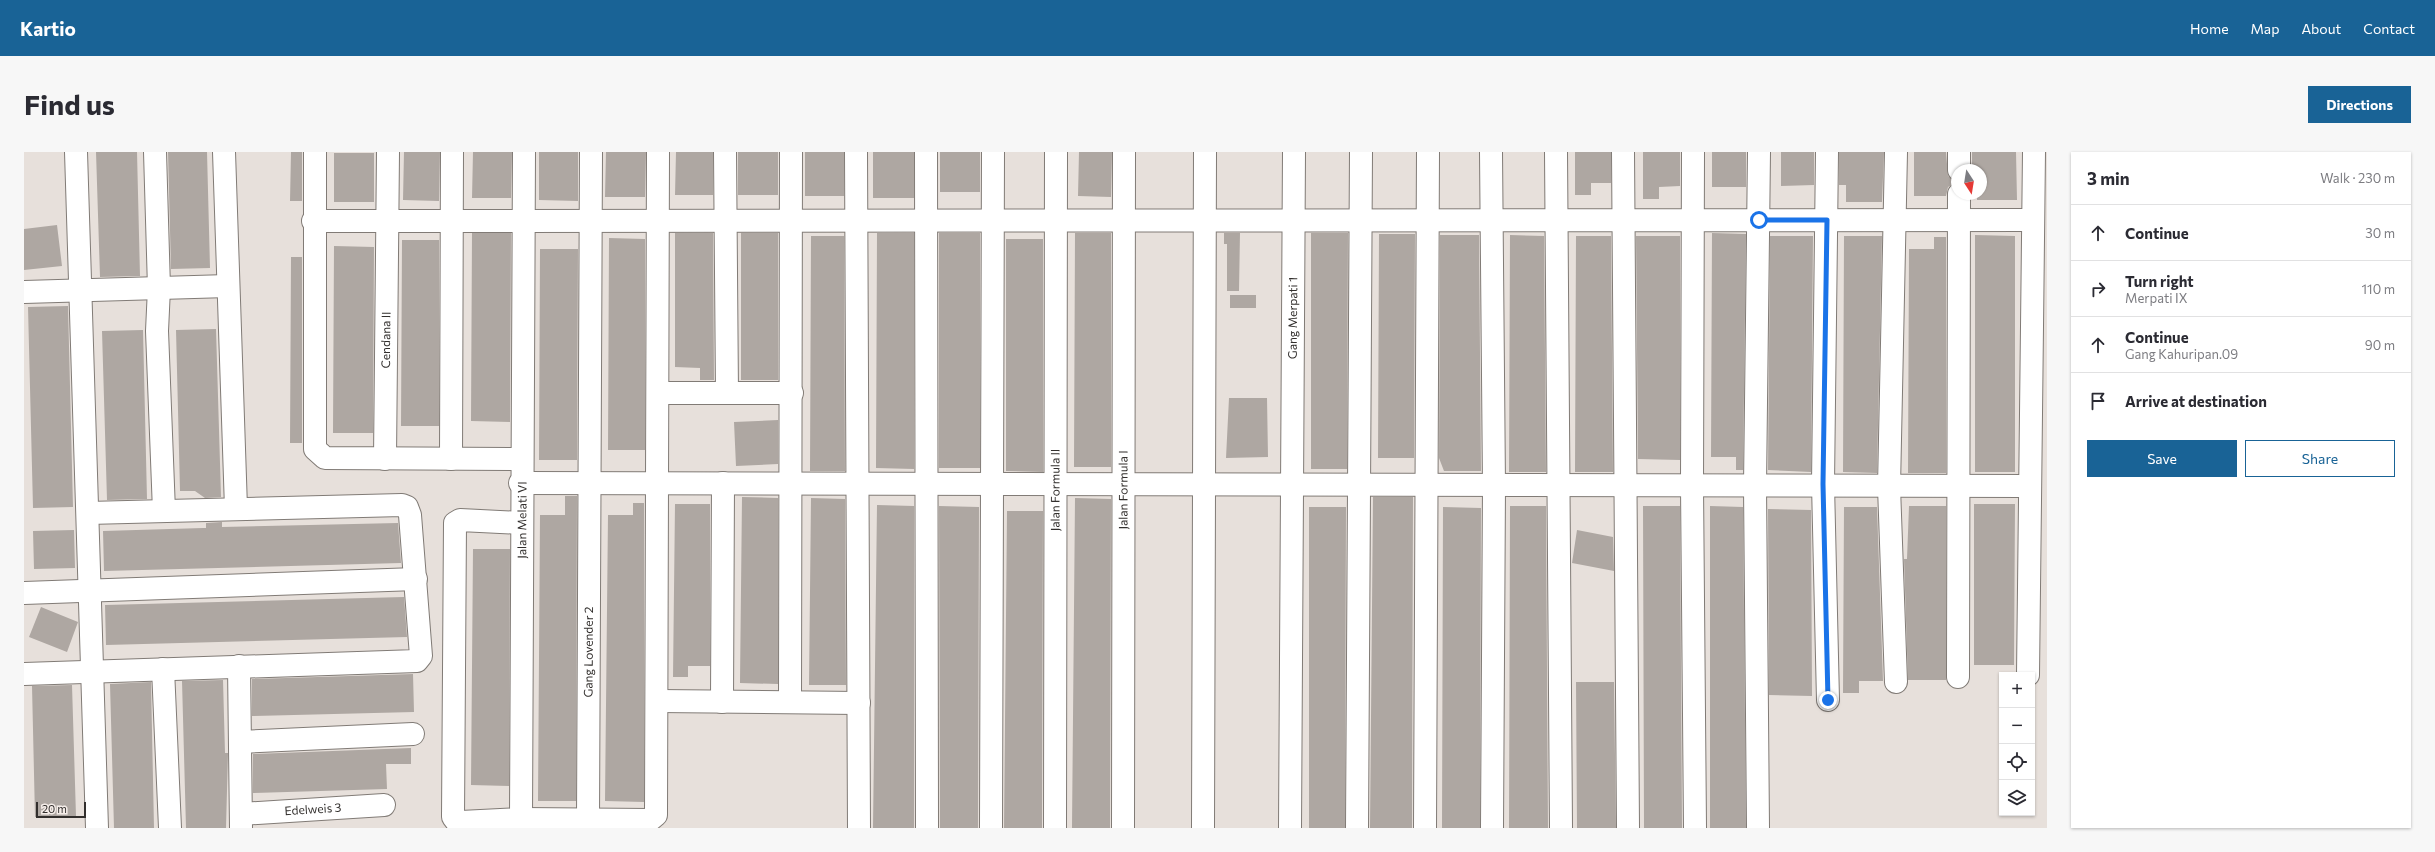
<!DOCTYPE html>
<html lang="en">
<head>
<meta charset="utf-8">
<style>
  body { margin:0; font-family:Commissioner,sans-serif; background:#f7f7f7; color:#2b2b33 }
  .controls { position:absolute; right:12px; bottom:12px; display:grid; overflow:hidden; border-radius:0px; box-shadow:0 1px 3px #0004 }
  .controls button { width:36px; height:36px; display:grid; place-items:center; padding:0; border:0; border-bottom:1px solid #e1e1e2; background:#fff; color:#2b2b33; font:20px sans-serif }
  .compass { position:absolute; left:1927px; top:12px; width:36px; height:36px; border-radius:50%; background:#fff; box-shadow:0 1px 3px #0004; rotate:168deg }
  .scale { position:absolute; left:12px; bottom:10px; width:50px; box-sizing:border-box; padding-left:4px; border:2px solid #322f2d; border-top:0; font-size:11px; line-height:14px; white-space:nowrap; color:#322f2d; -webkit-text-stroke:3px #f5ede9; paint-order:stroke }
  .stop { position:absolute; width:12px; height:12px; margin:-9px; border:3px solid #1a73e8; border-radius:50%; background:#fff }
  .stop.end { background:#1a73e8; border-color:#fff; box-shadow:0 1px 4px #0008 }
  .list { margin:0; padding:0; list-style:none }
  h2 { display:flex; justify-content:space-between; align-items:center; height:52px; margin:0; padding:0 16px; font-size:17px }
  h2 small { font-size:13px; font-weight:400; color:#7c7c81 }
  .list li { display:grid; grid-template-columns:26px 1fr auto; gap:12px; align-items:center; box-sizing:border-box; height:56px; padding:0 16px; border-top:1px solid #e1e1e2 }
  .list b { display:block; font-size:15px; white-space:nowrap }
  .list p { margin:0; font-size:13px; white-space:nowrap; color:#7c7c81 }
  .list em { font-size:13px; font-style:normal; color:#7c7c81 }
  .actions { display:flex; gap:8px; padding:12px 16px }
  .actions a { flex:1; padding:9px 0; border:1px solid #196396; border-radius:0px; text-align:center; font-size:14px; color:#196396 }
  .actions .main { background:#196396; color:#fff }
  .icon { flex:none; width:22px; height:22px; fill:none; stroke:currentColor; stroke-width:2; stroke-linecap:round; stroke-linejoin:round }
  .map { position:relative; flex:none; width:2023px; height:676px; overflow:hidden; border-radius:0px }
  header { display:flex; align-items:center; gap:24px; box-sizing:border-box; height:56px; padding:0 20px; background:#196396; color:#fff }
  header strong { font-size:19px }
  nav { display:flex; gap:22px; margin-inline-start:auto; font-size:14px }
  .intro { display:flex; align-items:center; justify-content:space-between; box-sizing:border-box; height:96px; padding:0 24px }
  h1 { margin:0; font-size:28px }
  .button { padding:10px 18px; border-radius:0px; background:#196396; color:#fff; font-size:14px; font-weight:700 }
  main { display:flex; gap:24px; padding:0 24px }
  aside { flex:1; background:#fff; border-radius:0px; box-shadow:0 1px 3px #0004 }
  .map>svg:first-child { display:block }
</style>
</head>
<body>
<header>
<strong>Kartio</strong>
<nav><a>Home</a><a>Map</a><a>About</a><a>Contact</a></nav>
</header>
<div class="intro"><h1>Find us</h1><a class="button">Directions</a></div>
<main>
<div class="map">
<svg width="2023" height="676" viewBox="0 0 2023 676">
  <rect width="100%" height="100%" fill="#e7e0db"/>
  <path fill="#aea7a2" d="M72,0H113L116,124L76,125Z
    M144,0H183L186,116L147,117Z
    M267,0H278V49H266Z
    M380,0H416L415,49L379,48Z
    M449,0H488L487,46H448Z
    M515,0H554V49L515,48Z
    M582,0H622L621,45H581Z
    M652,0H689V43H651Z
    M714,0H754V43H714Z
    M781,0H820V44H781Z
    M849,0H890V46H849Z
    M916,0H956V40H916Z
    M1055,0H1088L1087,45L1054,44Z
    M1551,0H1587V31H1567V43H1551Z
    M1619,0H1656V34L1635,35V47H1619Z
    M1688,0H1722V35H1688Z
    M1757,0H1790V33L1757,34Z
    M1815,0H1860L1858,50H1822V33H1815Z
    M1890,0H1922L1924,24L1933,30L1924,35L1922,44H1890Z
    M1948,0H1992L1993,48H1953V44H1948V42H1957V18H1948Z
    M310,1H350V50H310Z
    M33,73L38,114L0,118V77Z
    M448,81H487L486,270L447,269Z
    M651,81H689L690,228H676V216L651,215Z
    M717,81H754V228H717Z
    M853,81H890V317L852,316Z
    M915,81H956V316H915Z
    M1051,81H1087V315H1050Z
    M1200,81H1216L1215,139H1203V92H1200Z
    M1287,81H1324L1323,317H1287Z
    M1688,81L1722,82L1719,318H1712V305H1687Z
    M1355,82H1391L1390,306H1354Z
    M1416,83H1455L1457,319H1420L1415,306Z
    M1486,83L1520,84L1522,320H1485Z
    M1951,83L1991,84V320H1951Z
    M787,84H820L821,319H786Z
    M1552,84H1587L1589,320H1551Z
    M1612,84H1656V308L1614,307Z
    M1746,84H1789L1787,320L1744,318Z
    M1820,84H1858L1853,321L1819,320Z
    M1910,85H1922V321H1884L1885,97H1910Z
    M585,86L621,87V298H584Z
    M982,87H1019V320L982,319Z
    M378,88H415V274H377Z
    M310,94L350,95L349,281H309Z
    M516,97H554L553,308H515Z
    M267,105H278V291H266Z
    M1206,143H1232V156H1206Z
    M44,154L49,355L9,356L4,155Z
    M192,177L197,345L181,346L171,339H156L152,178Z
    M119,178L123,347L83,348L78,179Z
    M1205,246H1243L1244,305L1202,306Z
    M754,268V312L712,314L710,270Z
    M541,344H553L552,649H514L516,363H541Z
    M718,345L754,346V532L716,531Z
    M1349,345H1389L1388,676H1346Z
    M787,346L821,347L822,533H785Z
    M1051,346L1087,347L1086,676H1048Z
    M609,351H620V650L581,649L584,363H609Z
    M651,352H686V514H664V525H649Z
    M1950,352H1991L1990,513H1950Z
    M853,353L890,354V676H849Z
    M915,354L955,355L954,676H916Z
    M1486,354H1522L1524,676H1485Z
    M1619,354H1656L1658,676H1620Z
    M1686,354L1719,355L1722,676H1686Z
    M1885,354H1922V528H1884L1880,407H1883Z
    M1285,355H1322L1321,676H1285Z
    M1419,355L1457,356L1456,676H1418Z
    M1820,355H1853L1859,529H1835V541H1819Z
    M1744,357L1787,358L1788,544L1745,543Z
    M983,359H1019L1018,676H980Z
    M198,370V375L374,371L377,411L80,419L79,379L179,376H182V371Z
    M50,378L51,416L10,417L9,379Z
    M1553,378L1589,385L1590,419L1548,411Z
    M449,397H486L485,634L447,633Z
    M380,445L383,485L82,493L81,453Z
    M17,455L54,470L43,500L5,485Z
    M389,522L390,560L228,564V527Z
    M199,528L201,601H204L202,676H162L158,529Z
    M127,530L130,676H90L86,532Z
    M1552,530H1590L1592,676H1553Z
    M48,533L52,664L11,665L8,534Z
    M387,596V612H362L363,637L229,641V602Z"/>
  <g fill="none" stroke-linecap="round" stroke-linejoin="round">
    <g stroke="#817b76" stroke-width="24">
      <g id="minor">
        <path d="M52,0L73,676"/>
        <path d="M131,0L135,136L133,179L140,359"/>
        <path d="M200,0L212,356"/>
        <path d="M291,0V297L301,306L498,307"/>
        <path d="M701,0L703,241"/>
        <path d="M832,0L835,676"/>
        <path d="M902,0L903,676"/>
        <path d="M1467,0L1470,334L1468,676"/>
        <path d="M1532,0L1537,676"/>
        <path d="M1599,0L1604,676"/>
        <path d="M1669,0L1668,334L1671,676"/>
        <path d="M1803,0L1799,332L1804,548"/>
        <path d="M1935,18V0"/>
        <path d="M289,69L2009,68"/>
        <path d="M0,140L204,134"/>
        <path d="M635,241H768"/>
        <path id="s1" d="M361,307L364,0"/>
        <path d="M427,307L428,0"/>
        <path d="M496,331L2005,334"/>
        <path d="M498,371L436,368L431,371L429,665L432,669L437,670L497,667L626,668L632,663L634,0"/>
        <path d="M0,441L392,427"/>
        <path d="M215,514L217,676"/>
        <path d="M139,517L146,676"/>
        <path d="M0,522L393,509L397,504L386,363L383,355L378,353L64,361"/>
        <path d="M2004,523L2010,0"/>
        <path d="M1934,525L1935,42"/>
        <path d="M1872,530L1865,335L1872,0"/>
        <path d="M634,549L835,551"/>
        <path d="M698,550L699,331"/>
        <path d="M766,550L767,0"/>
        <path d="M216,590L389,582"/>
        <path id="s2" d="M217,662L360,653"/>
        <path id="s3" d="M497,667L500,0"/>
        <path id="s4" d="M564,668L567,0"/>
        <path d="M967,676L969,0"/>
        <path id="s5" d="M1031,676L1032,0"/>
        <path id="s6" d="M1099,676L1100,0"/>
        <path d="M1179,676L1181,0"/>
        <path id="s7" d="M1266,676L1270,0"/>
        <path d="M1333,676L1337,0"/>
        <path d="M1401,676L1404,0"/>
        <path d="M1734,676L1731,334L1735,0"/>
      </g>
    </g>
    <use href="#minor" stroke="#fff" stroke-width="22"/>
  </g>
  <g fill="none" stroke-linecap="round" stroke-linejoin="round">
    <path stroke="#1a73e8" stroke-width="5" d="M1735,68H1803L1799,332L1804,548"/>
  </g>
  <g text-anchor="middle" stroke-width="3" stroke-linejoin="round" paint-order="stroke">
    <g font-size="12" fill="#322f2d" stroke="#f5ede9">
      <text dy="4" stroke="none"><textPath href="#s7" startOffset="510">Gang Merpati 1</textPath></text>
      <text dy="4" stroke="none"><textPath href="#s1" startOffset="119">Cendana II</textPath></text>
      <text dy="4" stroke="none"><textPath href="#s5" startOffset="338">Jalan Formula II</textPath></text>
      <text dy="4" stroke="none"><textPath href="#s6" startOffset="338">Jalan Formula I</textPath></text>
      <text dy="4" stroke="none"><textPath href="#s3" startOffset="299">Jalan Melati VI</textPath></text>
      <text dy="4" stroke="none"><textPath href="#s4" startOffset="168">Gang Lovender 2</textPath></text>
      <text dy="4" stroke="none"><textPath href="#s2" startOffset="72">Edelweis 3</textPath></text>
    </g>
  </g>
</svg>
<div class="controls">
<button>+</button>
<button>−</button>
<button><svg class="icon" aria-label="locate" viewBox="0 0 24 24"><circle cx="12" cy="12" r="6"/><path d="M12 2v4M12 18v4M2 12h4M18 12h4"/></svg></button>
<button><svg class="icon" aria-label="layers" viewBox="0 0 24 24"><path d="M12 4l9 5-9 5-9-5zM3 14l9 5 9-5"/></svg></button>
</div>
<svg class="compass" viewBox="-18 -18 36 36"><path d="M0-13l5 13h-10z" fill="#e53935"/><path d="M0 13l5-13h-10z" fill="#7c7c81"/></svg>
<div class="scale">20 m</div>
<div class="stop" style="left:1735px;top:68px"></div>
<div class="stop end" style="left:1804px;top:548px"></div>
</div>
<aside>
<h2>3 min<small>Walk · 230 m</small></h2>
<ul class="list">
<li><svg class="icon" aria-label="ahead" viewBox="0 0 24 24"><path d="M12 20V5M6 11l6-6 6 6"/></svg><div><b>Continue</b></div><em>30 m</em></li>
<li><svg class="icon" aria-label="right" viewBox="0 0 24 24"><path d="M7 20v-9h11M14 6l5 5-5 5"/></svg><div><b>Turn right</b><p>Merpati IX</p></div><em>110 m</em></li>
<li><svg class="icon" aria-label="ahead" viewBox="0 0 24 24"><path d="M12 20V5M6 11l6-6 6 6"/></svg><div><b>Continue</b><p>Gang Kahuripan.09</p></div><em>90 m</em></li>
<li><svg class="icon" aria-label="arrive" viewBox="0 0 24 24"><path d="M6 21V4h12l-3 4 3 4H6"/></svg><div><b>Arrive at destination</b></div></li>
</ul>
<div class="actions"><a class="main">Save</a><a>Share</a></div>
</aside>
</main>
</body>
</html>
